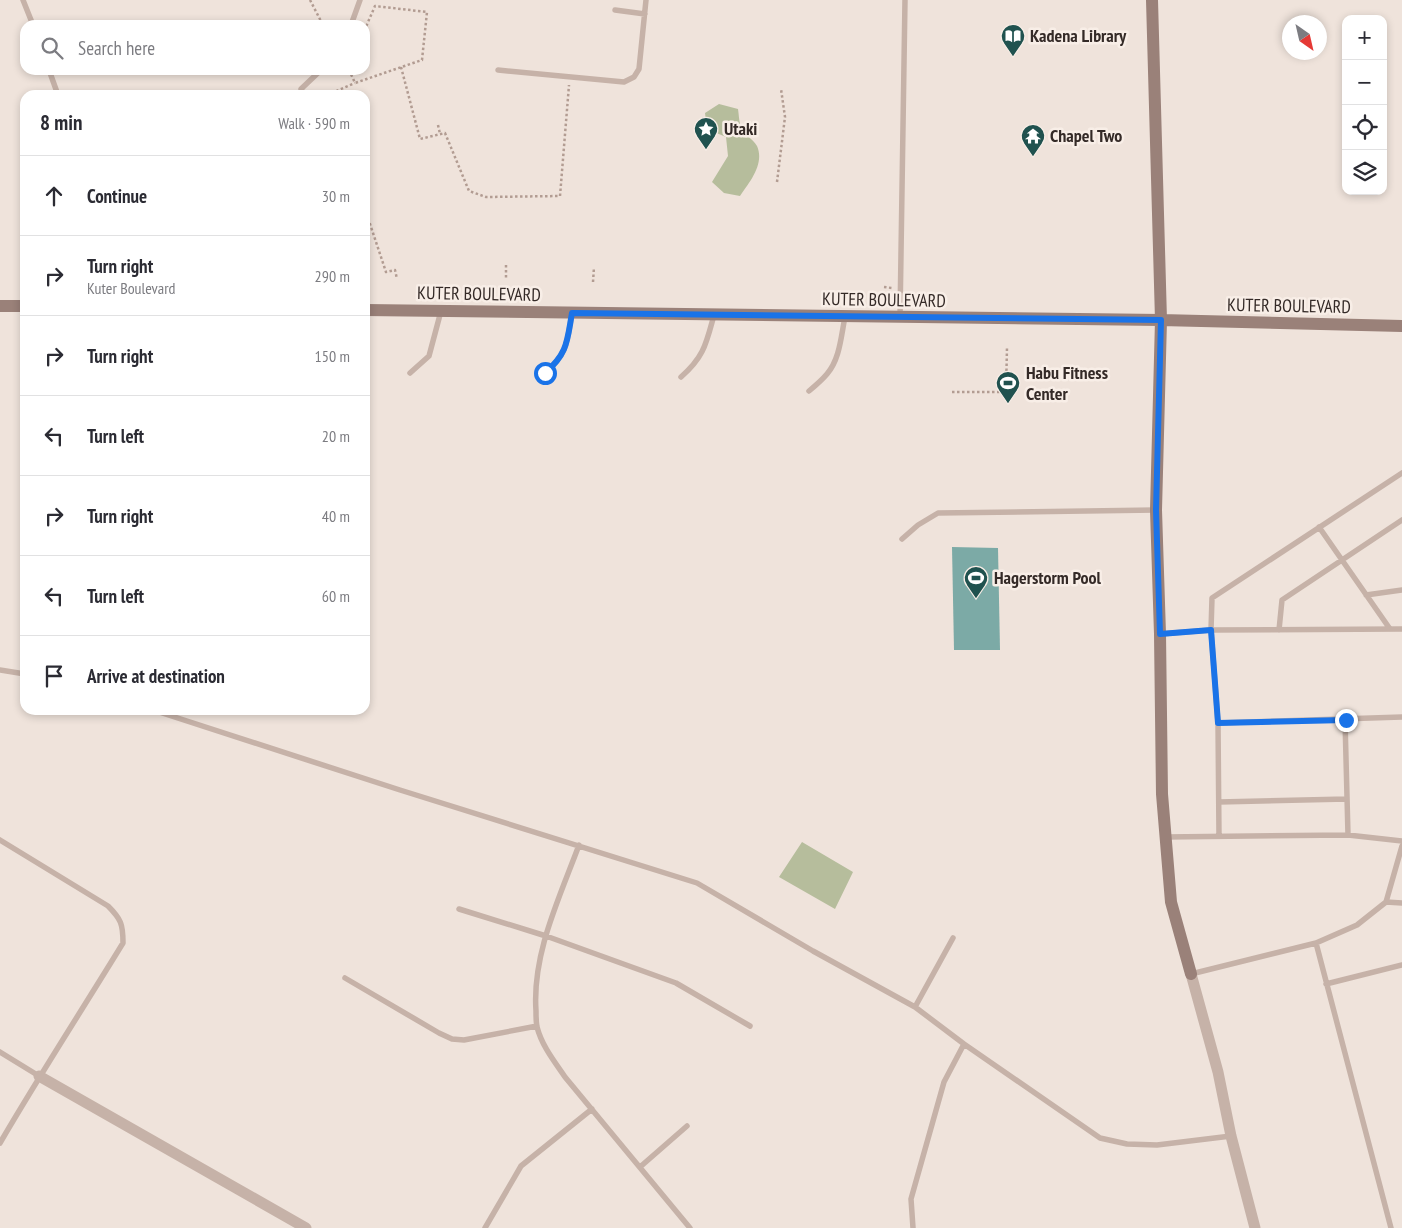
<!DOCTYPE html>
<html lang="en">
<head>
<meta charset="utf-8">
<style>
  body { margin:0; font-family:"PT Sans Narrow",sans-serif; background:#f2f2f3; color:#2b2b33 }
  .controls { position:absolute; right:15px; top:15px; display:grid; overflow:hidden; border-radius:10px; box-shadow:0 2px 8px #0003 }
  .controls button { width:45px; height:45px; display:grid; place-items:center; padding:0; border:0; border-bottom:1px solid #e1e1e2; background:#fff; color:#2b2b33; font:25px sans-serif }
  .compass { position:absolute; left:1282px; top:15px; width:45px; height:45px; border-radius:50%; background:#fff; box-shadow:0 2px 8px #0003; rotate:146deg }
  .stop { position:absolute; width:15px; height:15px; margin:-11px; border:4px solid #1a73e8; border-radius:50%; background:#fff }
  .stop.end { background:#1a73e8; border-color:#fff; box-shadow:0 1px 5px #0008 }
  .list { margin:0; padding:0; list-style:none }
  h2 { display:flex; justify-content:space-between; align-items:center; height:65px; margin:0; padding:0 20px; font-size:21px }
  h2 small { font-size:16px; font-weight:400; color:#7c7c81 }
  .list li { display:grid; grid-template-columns:32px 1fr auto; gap:15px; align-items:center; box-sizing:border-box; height:80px; padding:0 20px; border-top:1px solid #e1e1e2 }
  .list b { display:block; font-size:19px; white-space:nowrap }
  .list p { margin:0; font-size:16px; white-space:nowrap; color:#7c7c81 }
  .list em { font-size:16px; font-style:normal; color:#7c7c81 }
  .icon { flex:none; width:28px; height:28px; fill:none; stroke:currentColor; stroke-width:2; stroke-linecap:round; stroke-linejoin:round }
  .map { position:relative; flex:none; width:1402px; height:1228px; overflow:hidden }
  .search { position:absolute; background:#fff; box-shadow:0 2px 8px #0003; left:20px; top:20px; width:350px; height:55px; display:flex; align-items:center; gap:12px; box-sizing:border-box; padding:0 18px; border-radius:15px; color:#7c7c81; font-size:19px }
  .panel { position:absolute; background:#fff; box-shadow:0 2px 8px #0003; left:20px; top:90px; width:350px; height:625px; border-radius:15px }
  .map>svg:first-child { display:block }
</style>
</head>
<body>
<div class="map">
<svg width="1402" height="1228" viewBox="0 0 1402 1228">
  <rect width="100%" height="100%" fill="#efe3db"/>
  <path fill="#b6bd9c" d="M719,104L738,109C739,115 739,124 742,129C745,135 753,139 757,146C765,164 749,183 740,196L724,193L712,182L728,156L726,137L707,129L705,113Z
    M802,842L853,872L835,909L779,877Z"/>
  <path fill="#7caaa6" d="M952,547L998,548L1000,650H954Z"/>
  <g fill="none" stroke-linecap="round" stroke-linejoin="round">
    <path stroke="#b29c92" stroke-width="2.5" stroke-dasharray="2.5 2.5" stroke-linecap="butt" d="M310,0L323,25
      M401,67L420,139L445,133L469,191L486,197L560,196L569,85
      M349,70L355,83L422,60L427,12L375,6L365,29
      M327,95L355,83
      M438,125L440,134
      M777,182L785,117L781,89
      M365,209L386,272L395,270L397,279
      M506,265V280
      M593,282L594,267
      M884,287L892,288
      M952,392H1006L1007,347"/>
    <path stroke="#c6b2a8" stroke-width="5.5" d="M23,0L33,25
      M615,10L645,14
      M351,25L360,0
      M49,70L58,95
      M498,70L624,82L634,77L639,69L646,0
      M304,95L301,89L321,70
      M900,317L905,0
      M410,373L429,356L441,311
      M545,373C568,353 567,342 572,313
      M681,377C704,357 706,344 714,315
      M809,391C815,386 822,380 827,374C840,359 841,336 845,317
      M1319,527L1390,629
      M902,539L918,525L938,513L1156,510
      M1366,595L1402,590
      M1279,630L1282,600L1402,520
      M1160,634L1211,630L1402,629
      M0,670L25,674
      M153,710L400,790L697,883L813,951L915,1007L964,1044L1100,1138L1127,1144L1157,1145L1231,1136
      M1345,720L1348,835
      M1218,723L1402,717
      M1219,802L1347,799
      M1219,836L1218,723L1211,630L1212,598L1402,473
      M1165,837L1348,835L1402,841
      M0,840L108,906C121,919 123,924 123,943C82,1010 39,1076 0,1143
      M579,845C559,899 532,954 536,1011C536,1016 536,1022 537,1027C542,1046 554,1061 565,1077L690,1228
      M1386,902L1402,903
      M459,909L546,936L676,983L750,1026
      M1316,943L1391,1228
      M1191,974L1316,943L1357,925L1386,902L1402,846
      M345,978L439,1033L452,1039L464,1040L537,1026
      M1326,984L1402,965
      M915,1007L953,938
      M0,1052L39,1076
      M640,1167L687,1126
      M485,1228L521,1166L592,1109
      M913,1228L911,1199L944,1082L964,1044"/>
    <path stroke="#c6b2a8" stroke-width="11" d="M1191,974L1218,1072L1231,1136L1255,1228
      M39,1076L306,1228"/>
    <path stroke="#9a8179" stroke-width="12" d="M1152,0L1161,320L1156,510L1160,634L1162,794L1171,902L1191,974
      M0,306H25
      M365,310L1161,320L1402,326"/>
  </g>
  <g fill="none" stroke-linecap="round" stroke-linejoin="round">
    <path stroke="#1a73e8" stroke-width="6" d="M545,373C568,353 567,341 572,313L1161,320L1156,510L1160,634L1211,630L1218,723L1346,720"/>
  </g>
  <defs>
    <g id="library-pin" transform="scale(1.25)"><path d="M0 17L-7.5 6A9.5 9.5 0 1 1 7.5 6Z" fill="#20524f" stroke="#f8eee7"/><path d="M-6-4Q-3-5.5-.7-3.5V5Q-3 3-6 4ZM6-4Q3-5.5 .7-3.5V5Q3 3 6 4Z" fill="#fff"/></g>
    <g id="sight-pin" transform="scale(1.25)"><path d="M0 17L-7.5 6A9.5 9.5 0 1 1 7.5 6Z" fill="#20524f" stroke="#f8eee7"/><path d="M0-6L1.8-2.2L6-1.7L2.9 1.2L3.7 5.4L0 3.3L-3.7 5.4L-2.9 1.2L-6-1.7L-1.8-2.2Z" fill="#fff"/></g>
    <g id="temple-pin" transform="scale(1.25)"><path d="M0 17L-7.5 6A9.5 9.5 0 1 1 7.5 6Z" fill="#20524f" stroke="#f8eee7"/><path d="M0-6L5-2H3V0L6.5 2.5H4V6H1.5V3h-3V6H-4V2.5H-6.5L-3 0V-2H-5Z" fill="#fff"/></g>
    <g id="stadium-pin" transform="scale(1.25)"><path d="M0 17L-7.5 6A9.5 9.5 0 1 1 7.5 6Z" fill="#20524f" stroke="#f8eee7"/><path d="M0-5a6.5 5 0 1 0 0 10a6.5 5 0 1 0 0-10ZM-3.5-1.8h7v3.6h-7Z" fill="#fff"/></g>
  </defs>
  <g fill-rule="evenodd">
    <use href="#library-pin" x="1013" y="36"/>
    <use href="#sight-pin" x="706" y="129"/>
    <use href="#temple-pin" x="1033" y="136"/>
    <use href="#stadium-pin" x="1008" y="383"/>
    <use href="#stadium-pin" x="976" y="578"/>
  </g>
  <g text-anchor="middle" stroke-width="5" stroke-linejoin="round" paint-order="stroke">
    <g font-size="18" font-weight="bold" fill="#342a27" stroke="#f8eee7" text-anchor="start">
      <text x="1030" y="42">Kadena Library</text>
      <text x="724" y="135">Utaki</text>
      <text x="1050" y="142">Chapel Two</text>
      <text x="1026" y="379">Habu Fitness<tspan x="1026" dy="21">Center</tspan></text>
      <text x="994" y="584">Hagerstorm Pool</text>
    </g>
    <g font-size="18" fill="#342a27" stroke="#f8eee7">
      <text transform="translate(479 294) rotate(1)" y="6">KUTER BOULEVARD</text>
      <text transform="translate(884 300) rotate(1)" y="6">KUTER BOULEVARD</text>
      <text transform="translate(1289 306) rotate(1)" y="6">KUTER BOULEVARD</text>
    </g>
  </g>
</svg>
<div class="controls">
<button>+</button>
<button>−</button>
<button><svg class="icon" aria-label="locate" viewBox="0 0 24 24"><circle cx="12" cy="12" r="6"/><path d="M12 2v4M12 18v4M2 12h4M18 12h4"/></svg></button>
<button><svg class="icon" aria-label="layers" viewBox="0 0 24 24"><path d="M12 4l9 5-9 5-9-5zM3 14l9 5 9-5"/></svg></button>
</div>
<svg class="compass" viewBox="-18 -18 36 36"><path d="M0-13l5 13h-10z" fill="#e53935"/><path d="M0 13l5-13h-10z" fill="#7c7c81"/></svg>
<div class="stop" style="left:545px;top:373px"></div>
<div class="stop end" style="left:1346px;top:720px"></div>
<div class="search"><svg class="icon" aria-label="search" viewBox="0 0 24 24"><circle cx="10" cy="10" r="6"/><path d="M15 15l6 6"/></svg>Search here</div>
<section class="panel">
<h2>8 min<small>Walk · 590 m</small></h2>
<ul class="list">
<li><svg class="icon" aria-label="ahead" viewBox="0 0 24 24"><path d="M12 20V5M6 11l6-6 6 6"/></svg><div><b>Continue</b></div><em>30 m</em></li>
<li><svg class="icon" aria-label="right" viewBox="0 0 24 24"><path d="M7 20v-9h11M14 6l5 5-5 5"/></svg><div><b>Turn right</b><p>Kuter Boulevard</p></div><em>290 m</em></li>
<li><svg class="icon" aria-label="right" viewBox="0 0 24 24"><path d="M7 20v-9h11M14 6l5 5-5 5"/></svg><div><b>Turn right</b></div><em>150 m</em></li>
<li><svg class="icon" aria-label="left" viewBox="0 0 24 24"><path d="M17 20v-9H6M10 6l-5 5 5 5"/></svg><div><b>Turn left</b></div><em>20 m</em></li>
<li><svg class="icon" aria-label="right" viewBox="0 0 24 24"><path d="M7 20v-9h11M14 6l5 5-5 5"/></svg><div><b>Turn right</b></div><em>40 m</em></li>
<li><svg class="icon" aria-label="left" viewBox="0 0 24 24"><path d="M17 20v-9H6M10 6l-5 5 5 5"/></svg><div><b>Turn left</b></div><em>60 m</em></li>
<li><svg class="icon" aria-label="arrive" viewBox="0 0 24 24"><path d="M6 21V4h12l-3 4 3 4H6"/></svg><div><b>Arrive at destination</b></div></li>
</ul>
</section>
</div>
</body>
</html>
